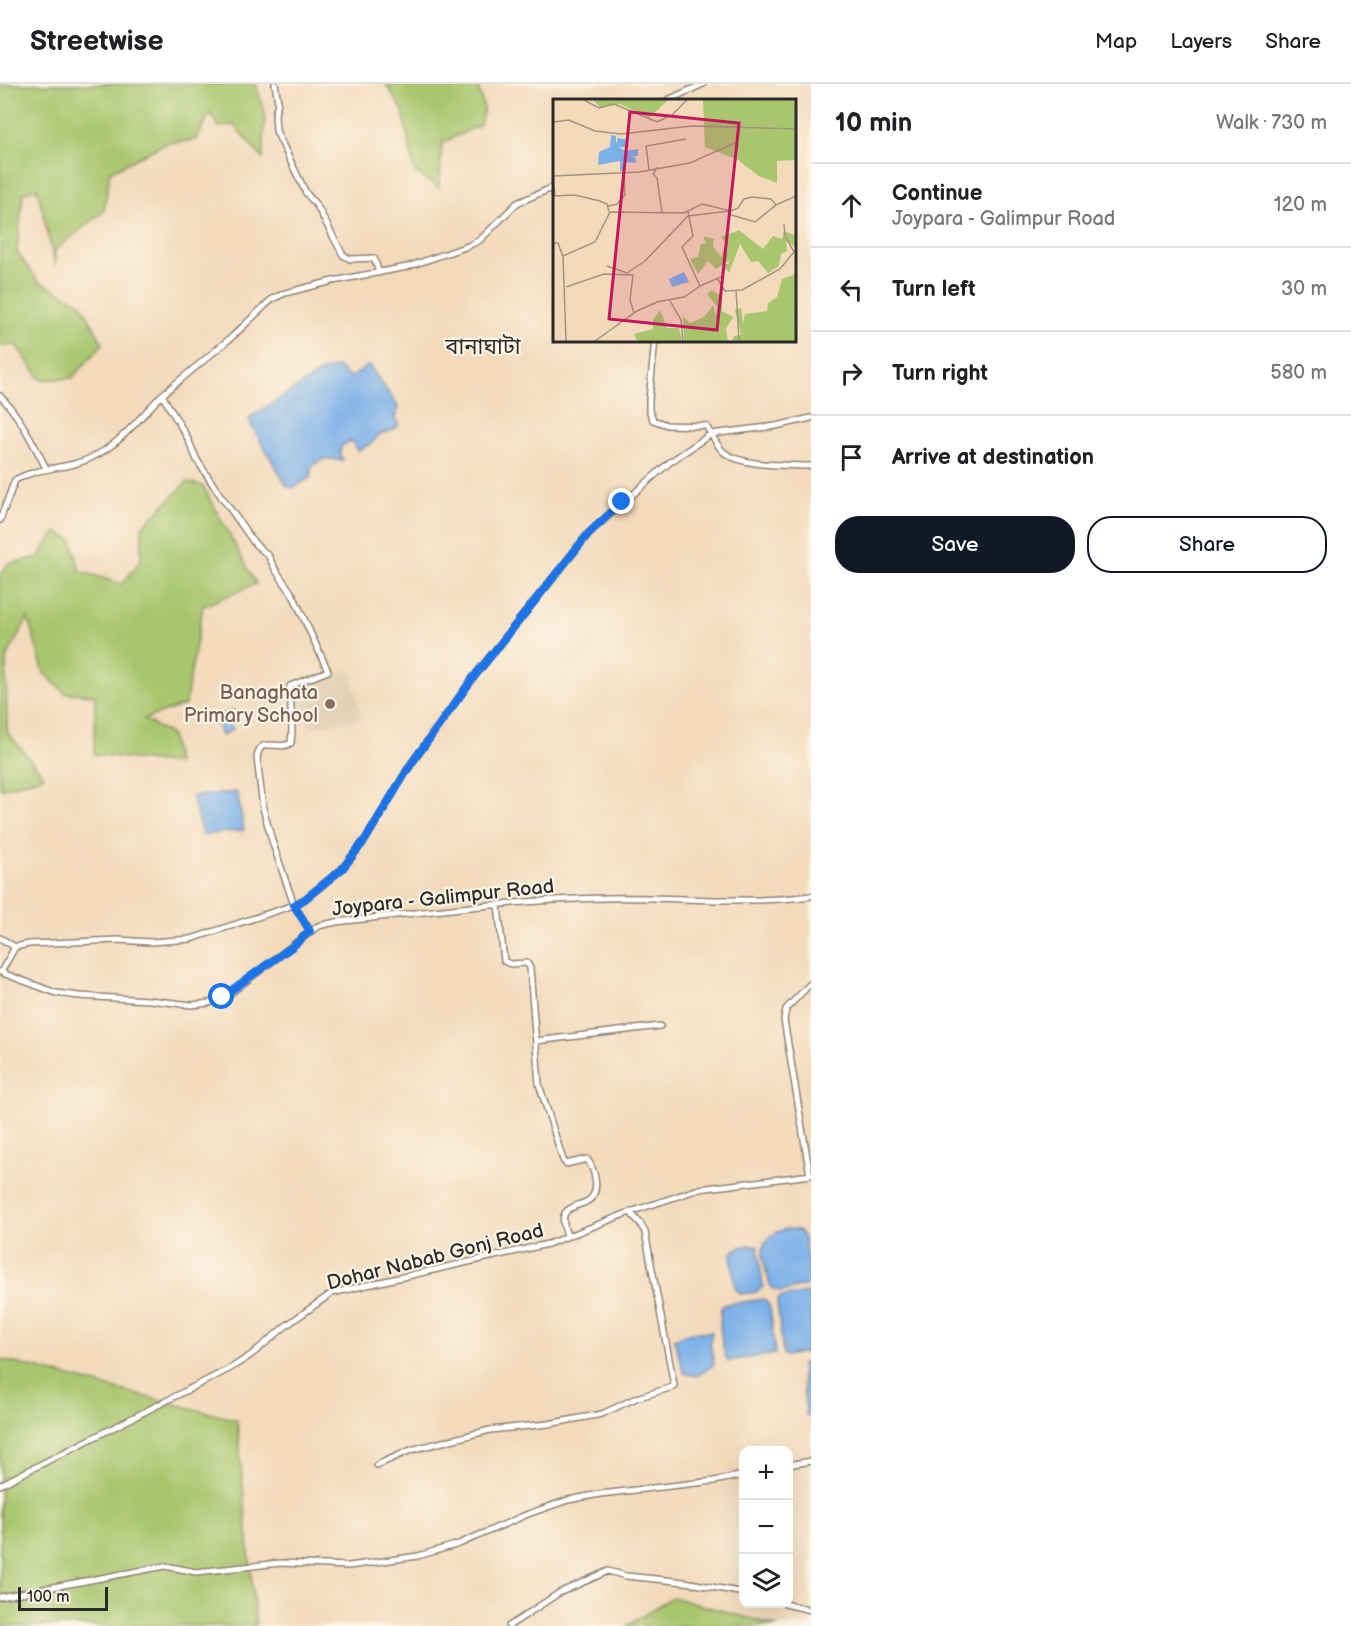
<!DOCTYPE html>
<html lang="en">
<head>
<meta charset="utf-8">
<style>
  body { margin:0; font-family:"Balsamiq Sans","Noto Sans Bengali",sans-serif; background:#f2f2f2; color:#202124 }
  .controls { position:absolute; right:18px; bottom:18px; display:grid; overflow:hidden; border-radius:12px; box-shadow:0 6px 24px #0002 }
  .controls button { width:54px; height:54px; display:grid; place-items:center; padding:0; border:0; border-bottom:2px solid #e0e0e0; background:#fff; color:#202124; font:30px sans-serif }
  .scale { position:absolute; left:18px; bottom:15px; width:90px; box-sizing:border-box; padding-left:6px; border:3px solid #2b2b2b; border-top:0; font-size:16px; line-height:21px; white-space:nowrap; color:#2b2b2b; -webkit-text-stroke:4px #fcf5e5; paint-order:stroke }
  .stop { position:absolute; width:18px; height:18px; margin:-14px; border:4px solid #1a73e8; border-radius:50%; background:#fff }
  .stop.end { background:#1a73e8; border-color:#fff; box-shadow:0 2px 6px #0008 }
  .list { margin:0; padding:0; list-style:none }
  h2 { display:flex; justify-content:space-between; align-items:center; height:78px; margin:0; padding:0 24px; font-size:26px }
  h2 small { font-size:20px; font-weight:400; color:#757577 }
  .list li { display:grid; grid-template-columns:39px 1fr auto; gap:18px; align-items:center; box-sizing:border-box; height:84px; padding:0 24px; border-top:2px solid #e0e0e0 }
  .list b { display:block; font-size:22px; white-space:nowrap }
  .list p { margin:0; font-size:20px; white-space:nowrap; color:#757577 }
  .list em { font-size:20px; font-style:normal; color:#757577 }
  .actions { display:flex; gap:12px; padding:18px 24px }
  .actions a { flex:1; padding:14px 0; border:2px solid #111827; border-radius:24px; text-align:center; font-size:21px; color:#111827 }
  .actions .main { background:#111827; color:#fff }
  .icon { flex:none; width:33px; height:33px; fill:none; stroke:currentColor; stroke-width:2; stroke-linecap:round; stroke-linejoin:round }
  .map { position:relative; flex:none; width:811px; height:1542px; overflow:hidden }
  header { display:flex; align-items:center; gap:36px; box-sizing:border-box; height:84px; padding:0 30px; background:#fff; border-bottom:2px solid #e0e0e0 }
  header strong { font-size:28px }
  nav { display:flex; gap:33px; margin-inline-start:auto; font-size:21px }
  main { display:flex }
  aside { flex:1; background:#fff }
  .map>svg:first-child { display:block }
</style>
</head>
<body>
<header>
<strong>Streetwise</strong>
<nav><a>Map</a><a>Layers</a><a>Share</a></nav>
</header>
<main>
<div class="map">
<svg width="811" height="1542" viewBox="0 0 811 1542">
  <rect width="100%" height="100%" fill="#fcf5e5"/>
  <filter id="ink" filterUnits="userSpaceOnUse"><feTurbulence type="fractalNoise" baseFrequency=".0167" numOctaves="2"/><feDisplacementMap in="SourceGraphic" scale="12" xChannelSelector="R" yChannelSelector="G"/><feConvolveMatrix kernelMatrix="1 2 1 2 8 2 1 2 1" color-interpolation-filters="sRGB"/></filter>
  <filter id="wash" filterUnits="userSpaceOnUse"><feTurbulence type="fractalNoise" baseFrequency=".008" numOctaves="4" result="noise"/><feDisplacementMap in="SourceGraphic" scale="24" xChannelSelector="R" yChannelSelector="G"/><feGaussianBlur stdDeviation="1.35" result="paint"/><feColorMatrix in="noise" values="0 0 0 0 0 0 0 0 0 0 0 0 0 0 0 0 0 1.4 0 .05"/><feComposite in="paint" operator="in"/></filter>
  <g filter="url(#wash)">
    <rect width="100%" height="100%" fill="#f3dabb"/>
    <path fill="#e2cdb2" d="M351,585L361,636L310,643L295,604Z"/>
    <path fill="#a9c66e" stroke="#6a784c" stroke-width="1.5" d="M0,0H256L265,30L263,75L234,41L219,43L210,29L196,56L166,59L110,88L104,127L55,166V181L37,104L23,109L17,168L38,197L81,219L103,260L72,294L41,296L16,261L0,262Z
      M386,0H477L484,24L480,41L442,59L439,104L414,87L403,27Z
      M187,398L203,402L256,500L203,522L185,621L144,635L171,651L177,680L94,670L95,611L65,609L44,589L28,534L6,574L7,648L44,692L0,705V491L8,480L38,473L56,448L72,456L80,487L122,500L141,476L142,443Z
      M0,1275L237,1336L256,1542H0Z
      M672,1513L778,1542H627Z"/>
    <path fill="#7bb0e9" stroke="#536e8a" stroke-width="1.5" d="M369,281L397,321L398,325L395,335L399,341L391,347L380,350L372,359L358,367L353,357L341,362L340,371L343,376L340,377C328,372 319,375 311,384V393L294,404L287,402L251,341L249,334L321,288L337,283L349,293L353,292Z
      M234,626V631L229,638L233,645L221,652L216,637L219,631Z
      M237,708L244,746L202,751L192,712Z
      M786,1145L799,1146L804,1154L811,1200L781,1208L771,1204C764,1178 751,1155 786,1145Z
      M752,1161L758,1162L763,1203L756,1208L741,1210L735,1204L731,1172C734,1163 743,1162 752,1161Z
      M808,1209L811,1211V1267L786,1272L783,1270L777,1217L781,1213Z
      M764,1215L770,1223L775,1270L728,1277C721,1264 718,1236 722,1221Z
      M691,1248H712L710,1257L714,1281L697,1292L684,1289L674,1255Z
      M811,1277V1330L806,1331L801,1281Z"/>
  </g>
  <g filter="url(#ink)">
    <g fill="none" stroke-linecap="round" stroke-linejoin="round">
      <g stroke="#8f8273" stroke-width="8">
        <path id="street" d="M275,0L278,18L275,30L276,47L306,109L317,122L343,171L350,175L374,174L379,189
          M668,16L703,0
          M655,256L649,316V326L653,336L667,341L706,342L711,350L776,342L811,334
          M0,312C20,332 33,359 46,384
          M0,436L15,396C35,385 54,385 74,380C115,369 134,339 162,311
          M498,821L504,877L510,880L527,879L530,884L539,1000L563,1076L566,1080L587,1075C595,1086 602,1110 586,1118C579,1121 570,1122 565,1129C561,1136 565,1145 567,1152
          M310,847L294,821L273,760L263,724L257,674C260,650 279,668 291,659L292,647L290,602L328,587L293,511L275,485L268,471L255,460L216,405L197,376L187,353L162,311L233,252L272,215L285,209L333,197L407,183L468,162L480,156L517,119L554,103
          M0,854L15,863
          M0,888L56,909L79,912L149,916L192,921L209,919L228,911L318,842L336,838C426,828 515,816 605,814C674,812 743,821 811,812
          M1,888L15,863L29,860L118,856L151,858L191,855L294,821L305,815L342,785L365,756L411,680L473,594L589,449L670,378L711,350C715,356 719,365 725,369C744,383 788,381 811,382
          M536,957L660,942
          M810,1091L784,936L786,925L811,899
          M377,1381L411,1366L490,1346L548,1340L602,1330L636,1314L673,1303L674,1301L645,1148L640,1139L630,1128
          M788,1381L811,1377
          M0,1401L231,1284L251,1271L287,1241L332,1209L548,1160L630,1128L699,1105L811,1091
          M0,1513L165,1482L196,1488L281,1479L349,1482L418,1472L459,1460L528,1430L568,1416L600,1410L714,1397L744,1391
          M785,1520L811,1526
          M509,1542L559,1509L608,1487L626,1492L685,1498L744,1509"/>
      </g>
      <use href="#street" stroke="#fff" stroke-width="5"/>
    </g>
  </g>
  <g fill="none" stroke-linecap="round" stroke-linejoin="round" filter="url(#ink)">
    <path stroke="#1a73e8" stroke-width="8" d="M222,913L293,862L310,847L294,821L305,815L342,785L365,756L411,680L473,594L589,449L622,418"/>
  </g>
  <circle fill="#8d6e63" stroke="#fcf5e5" stroke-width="2" cx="330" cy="620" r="6"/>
  <g text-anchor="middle" stroke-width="4.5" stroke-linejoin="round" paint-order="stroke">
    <g font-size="20" fill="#785e54" stroke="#fcf5e5" text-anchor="end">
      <text x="318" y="615">Banaghata<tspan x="318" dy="23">Primary School</tspan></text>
    </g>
    <g font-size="20" fill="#2b2b2b" stroke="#fcf5e5">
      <text transform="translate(443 813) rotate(-6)" y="7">Joypara - Galimpur Road</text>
      <text transform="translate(435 1172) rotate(-14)" y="7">Dohar Nabab Gonj Road</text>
    </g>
    <g font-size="22" fill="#2b2b2b" stroke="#fcf5e5">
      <text x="483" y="270">বানাঘাটা</text>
    </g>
  </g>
  <g transform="translate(553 15)">
    <rect width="243" height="243" fill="#f3dabb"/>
    <path d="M40,1H115L96,19L67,5L48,9ZM150,1H243V61L224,62V84L206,77L185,61L152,48ZM243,128V148L233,142L234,152L228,155L226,167L215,174L205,162L198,163L187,145L176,174L173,170L177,161L163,170L155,162L145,175L137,160L145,158L148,145L153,144L150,137L161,140L160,147L168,158L173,144L168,138L186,131L210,150L220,137L229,140L231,132L241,136ZM243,175V242H179L181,237L188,236L182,211L188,209L190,225L192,215L214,212L215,204L224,198L229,180ZM159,191L169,198V212L180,218L173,230L175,242H131L130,217L137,224L151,218L160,206L163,216L164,208L154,195ZM107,211L114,229H126L129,242H84L81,235L100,230V221Z" fill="#a9c66e"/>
    <path d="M58,36L63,37V45L65,39L75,41V48H66L72,52L85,50V57L77,58H82L83,64L70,63L71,72H67V62L45,66L46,53L57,48ZM131,173L136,183L119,188L116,180Z" fill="#7bb0e9"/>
    <path fill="none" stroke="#a39481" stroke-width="1.5" d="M31,1L46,9L61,5L104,23L119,16L134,1M0,23L16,21L42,32L68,35L139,27L243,30M243,63V83M105,68L100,75L104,79L109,114M96,71L93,47L133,40M0,77L86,73L137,64L184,43L187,31M0,77L2,96M0,97L22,96L47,102L54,105L56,113M55,107L64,105L72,96L71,73M57,113L131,114L149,105L178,112L185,109L191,100L199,98L218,100L223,106M175,115L202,123L223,106L243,97M0,144H5L10,158M54,167L74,174L92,162L135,117L177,112M164,179L172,192L189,191L227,170L241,153L232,137L231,125M147,187L168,178L174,165M13,188L51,175L80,176L77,201L81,214M183,191L186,242M116,200L128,221L130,242M13,242L10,157L42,143L57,113M42,242L84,212L104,203L131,198L147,187L129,148L140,137L135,113"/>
    <path fill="#c2185b" fill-opacity="0.15" stroke="#c2185b" stroke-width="3" d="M77,13L186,24L164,231L56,220Z"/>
    <rect width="243" height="243" fill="none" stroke="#2b2b2b" stroke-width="3"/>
  </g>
</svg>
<div class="controls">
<button>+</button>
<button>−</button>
<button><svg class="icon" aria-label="layers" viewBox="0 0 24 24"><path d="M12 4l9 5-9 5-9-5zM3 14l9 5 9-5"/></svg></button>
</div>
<div class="scale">100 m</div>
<div class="stop" style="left:222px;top:913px"></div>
<div class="stop end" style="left:622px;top:418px"></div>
</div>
<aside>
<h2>10 min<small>Walk · 730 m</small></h2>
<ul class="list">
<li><svg class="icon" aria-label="ahead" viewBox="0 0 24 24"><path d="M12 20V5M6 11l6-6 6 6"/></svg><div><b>Continue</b><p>Joypara - Galimpur Road</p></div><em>120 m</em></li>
<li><svg class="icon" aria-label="left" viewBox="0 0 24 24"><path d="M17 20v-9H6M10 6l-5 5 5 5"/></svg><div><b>Turn left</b></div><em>30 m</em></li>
<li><svg class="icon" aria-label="right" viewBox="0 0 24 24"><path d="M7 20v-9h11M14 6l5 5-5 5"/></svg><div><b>Turn right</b></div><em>580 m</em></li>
<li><svg class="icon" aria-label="arrive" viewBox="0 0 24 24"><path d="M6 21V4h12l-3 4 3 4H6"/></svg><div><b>Arrive at destination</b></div></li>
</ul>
<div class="actions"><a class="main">Save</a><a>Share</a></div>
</aside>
</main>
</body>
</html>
